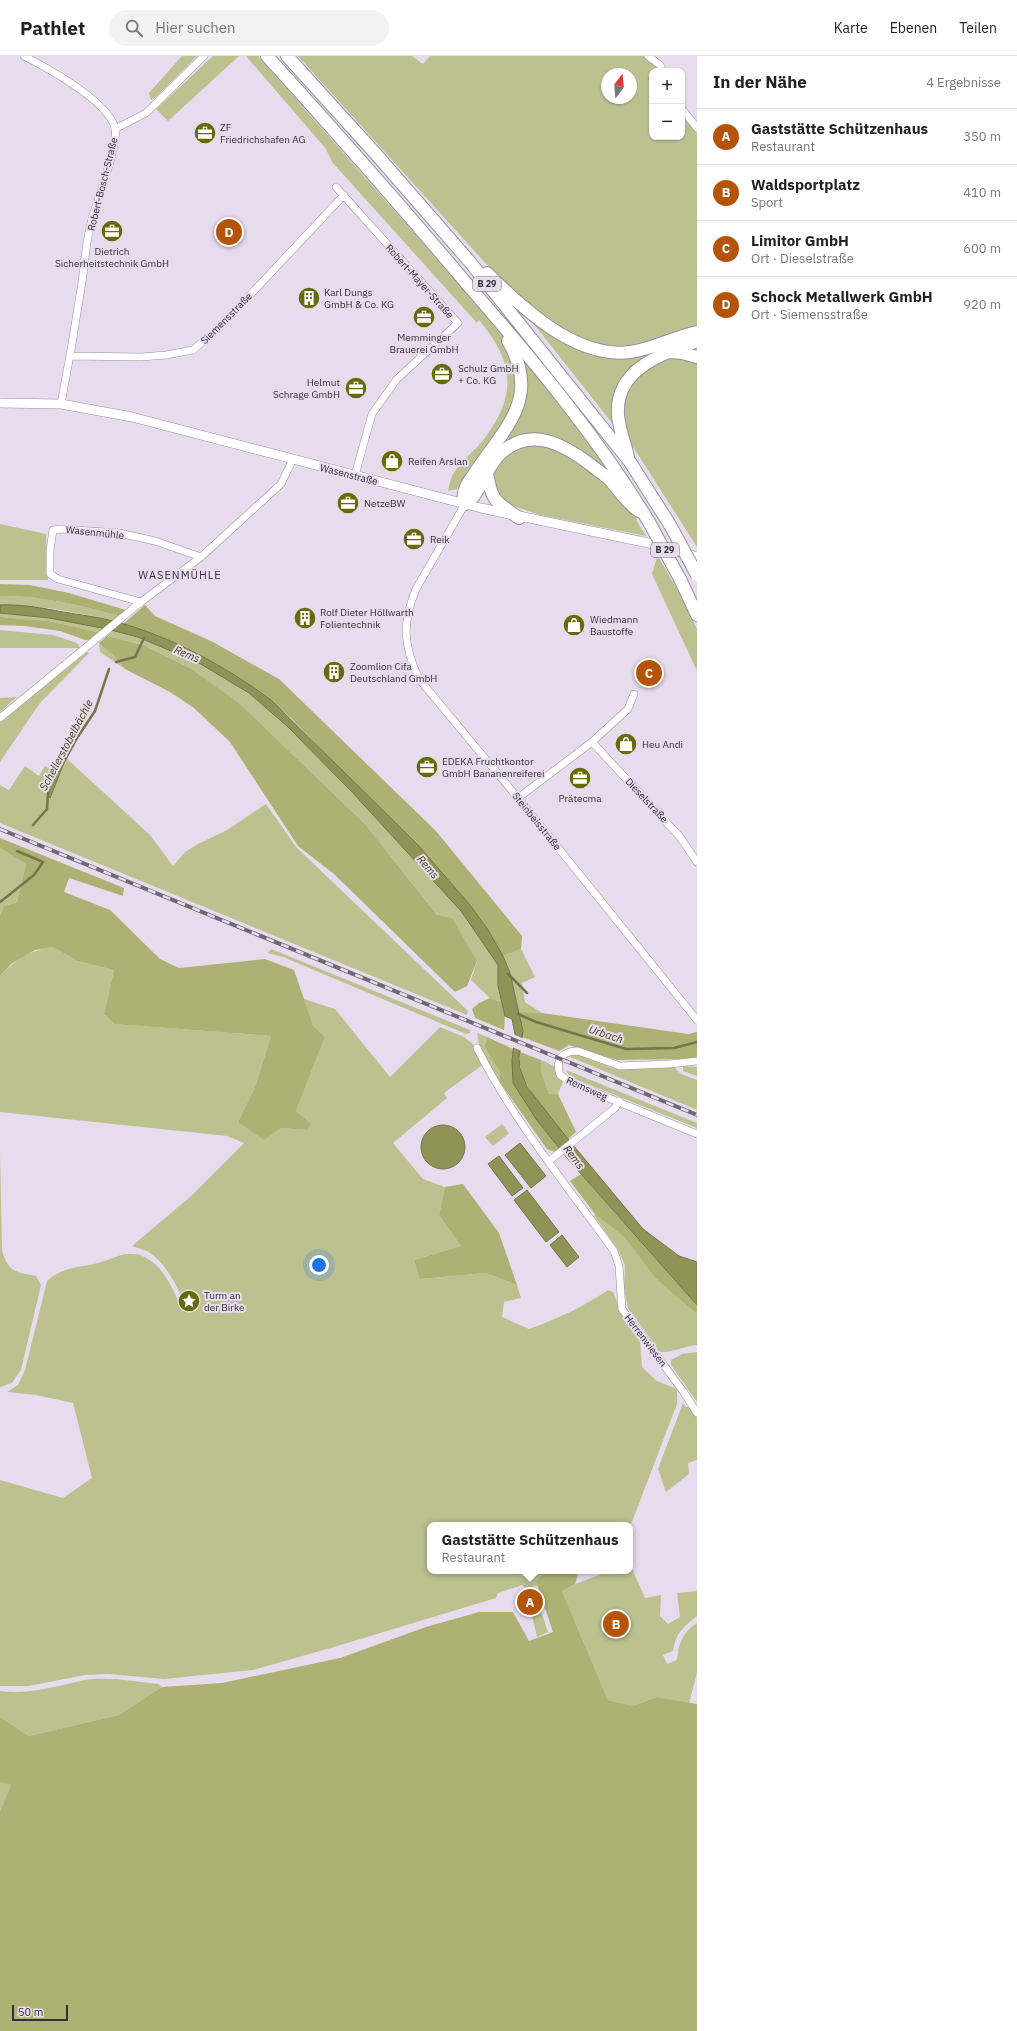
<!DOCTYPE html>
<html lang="de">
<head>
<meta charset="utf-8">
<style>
  body { margin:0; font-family:"IBM Plex Sans",sans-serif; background:#f2f2f2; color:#222 }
  .controls { position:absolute; right:12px; top:12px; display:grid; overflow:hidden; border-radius:8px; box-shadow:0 1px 3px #0004 }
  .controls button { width:36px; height:36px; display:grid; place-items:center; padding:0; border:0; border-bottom:1px solid #e0e0e0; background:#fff; color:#222; font:20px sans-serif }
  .compass { position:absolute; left:601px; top:12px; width:36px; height:36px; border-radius:50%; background:#fff; box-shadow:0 1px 3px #0004; rotate:16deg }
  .scale { position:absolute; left:12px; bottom:10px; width:56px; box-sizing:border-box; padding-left:4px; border:2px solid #343036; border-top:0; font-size:11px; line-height:14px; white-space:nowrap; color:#343036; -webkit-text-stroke:3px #e7dced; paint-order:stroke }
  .you { position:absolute; left:319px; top:1209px; width:14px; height:14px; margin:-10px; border:3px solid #fff; border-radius:50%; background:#1a73e8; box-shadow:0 0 0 6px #1a73e833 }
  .badge { display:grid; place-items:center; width:26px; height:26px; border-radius:50%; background:#b45309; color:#fff; font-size:13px; font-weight:700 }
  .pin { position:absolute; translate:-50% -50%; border:2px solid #fff; box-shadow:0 1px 4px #0006 }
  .popup { position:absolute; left:427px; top:1466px; width:206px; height:52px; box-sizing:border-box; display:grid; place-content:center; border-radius:8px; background:#fff; filter:drop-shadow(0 1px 3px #0005); font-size:13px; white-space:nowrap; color:#767676 }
  .popup b { font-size:15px; color:#222 }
  .popup::after { content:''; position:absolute; left:50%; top:100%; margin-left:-8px; border:8px solid transparent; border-top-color:#fff }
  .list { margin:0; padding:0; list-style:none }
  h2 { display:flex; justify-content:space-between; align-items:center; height:52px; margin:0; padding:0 16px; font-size:17px }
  h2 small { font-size:13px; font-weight:400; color:#767676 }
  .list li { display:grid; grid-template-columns:26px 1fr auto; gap:12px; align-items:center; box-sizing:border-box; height:56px; padding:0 16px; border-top:1px solid #e0e0e0 }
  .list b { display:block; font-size:15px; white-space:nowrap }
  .list p { margin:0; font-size:13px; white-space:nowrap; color:#767676 }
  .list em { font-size:13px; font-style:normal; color:#767676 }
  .icon { flex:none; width:22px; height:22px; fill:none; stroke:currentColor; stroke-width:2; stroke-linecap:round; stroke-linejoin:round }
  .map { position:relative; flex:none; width:697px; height:1975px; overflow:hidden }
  header { display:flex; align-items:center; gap:24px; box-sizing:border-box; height:56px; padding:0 20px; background:#fff; border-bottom:1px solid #e0e0e0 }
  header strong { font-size:19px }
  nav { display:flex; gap:22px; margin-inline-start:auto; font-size:14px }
  .search { width:280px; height:36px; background:#f2f2f2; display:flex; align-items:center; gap:10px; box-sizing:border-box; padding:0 14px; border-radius:22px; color:#767676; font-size:15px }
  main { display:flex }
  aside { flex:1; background:#fff }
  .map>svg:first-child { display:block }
</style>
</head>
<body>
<header>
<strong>Pathlet</strong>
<div class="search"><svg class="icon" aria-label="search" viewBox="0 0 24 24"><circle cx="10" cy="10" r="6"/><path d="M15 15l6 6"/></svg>Hier suchen</div>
<nav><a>Karte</a><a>Ebenen</a><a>Teilen</a></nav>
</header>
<main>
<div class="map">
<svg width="697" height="1975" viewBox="0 0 697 1975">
  <rect width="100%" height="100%" fill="#e7dced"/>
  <path fill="#bdc190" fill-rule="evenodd" d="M182,0H197L156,41L151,44L149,37Z
    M213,0H239L168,65L156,53Z
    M246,0H258L489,262L500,276L513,298L517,343L506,366L457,433L448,435C449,430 450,425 452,420C459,406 475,395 484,383C518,338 514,306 479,264L477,267L332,106L326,93Z
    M298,0H412L423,8L430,0H645L660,15H652V81H682V58L697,76V271C674,279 642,294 617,292C570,289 531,251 498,221ZM607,18H631V42H607Z
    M535,265L608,300L696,279L639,307L614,365L612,367L533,267Z
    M680,300L697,306V491L630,386C610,343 634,305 680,300Z
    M527,304L612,417L609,418C592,403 572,383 548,381C539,380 529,381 519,381L470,433C487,407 521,364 526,335C528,325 526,314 524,305Z
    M538,386L570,395L620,440L637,463L636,464L646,480L540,459L507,448L498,440L492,419L494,409L511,393Z
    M0,468L46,478L48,524H0Z
    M657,501L659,502L684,545L697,573V615L652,518Z
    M0,540C41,539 83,550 123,561L116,565C79,557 38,548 0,549Z
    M0,557L49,562L107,573L101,577L49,565L0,561Z
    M0,574L53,579L77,587L80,592H0Z
    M113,574L138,581L199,607L249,637L288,671L352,736L461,855L498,909V930L503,947L490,942L471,924L477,905L437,859L365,768L238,646L190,612L143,589L107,580Z
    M99,587L114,600L125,613L100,596Z
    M87,596L89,597L40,647L0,706V665Z
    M17,641L0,656V642Z
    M66,702L150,779L173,810L185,796L198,788L227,774L266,748L296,791L468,955L467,959L0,767V729L9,734L25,710L39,720L45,710L54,715C47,722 44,733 50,742Z
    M0,792L26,808L17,846L4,850L0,859Z
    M53,891L77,905L114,914L104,958L114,968L271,980L255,1031L238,1066L281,1072L307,1074L296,1055L325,981L313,969L304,943L335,953L390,1021L440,971L464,981L473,988L484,1008L444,1037L447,1042L393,1087L423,1123L445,1131L439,1159L461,1190L414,1204L421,1223L486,1217L517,1229L521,1242L504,1246L502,1261L529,1273C557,1263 583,1251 608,1234L613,1236L624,1264L640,1284L642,1311L657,1325L677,1333V1348L630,1471V1469H430V1515H546L536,1525L538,1529L526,1533L522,1529L498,1537L496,1542L334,1591L253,1614L164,1623L108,1618L85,1619L29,1630H0V1424L63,1442L92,1422L73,1347L36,1339L7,1336L18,1329L25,1314L47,1225C61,1212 75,1212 94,1208C106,1206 118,1198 129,1198C158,1196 173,1232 182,1254L186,1253C179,1233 166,1206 147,1195C143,1193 136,1192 132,1190L190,1141L244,1087L227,1080L0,1056V920C16,903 30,894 53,891Z
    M271,893L470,974V977L466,978L283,901L268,897Z
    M521,893L535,921L522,927L525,946L542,957L519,956L510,917L503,900Z
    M477,977L487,981L486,991L500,1016L499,1025L480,994Z
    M575,997L612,1012L620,1013L673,1010L681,1018L697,1024V1054L568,1000Z
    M541,1004L556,1011L557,1019L563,1026L558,1038H549L541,1015Z
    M683,1010L697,1011V1020L683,1015Z
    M566,1014L697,1067V1072L570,1021Z
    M502,1068L509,1077L493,1090L485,1081Z
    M0,1093L2,1194C8,1216 15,1216 36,1220L41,1229L21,1314L12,1327L0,1331Z
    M595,1158L625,1182L655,1222L694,1254L697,1258V1289C684,1290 673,1297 660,1296L628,1252L624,1233L625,1209L617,1192L594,1160Z
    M697,1296V1346L671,1309V1304L682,1298Z
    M683,1347L686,1351L691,1350L697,1360V1404L688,1407L689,1418L666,1436L658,1413Z
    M630,1508L645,1542L661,1539L660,1560L668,1568L680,1561L677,1537L697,1535V1560C684,1570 675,1578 673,1595L663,1599L667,1608L677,1604C678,1588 683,1576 697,1567V1617L689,1647L657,1641L633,1650L608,1644L562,1535L575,1528L610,1515H630Z
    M539,1548L548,1576L537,1581L530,1551Z
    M116,1623L158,1628L162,1631L119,1659L29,1680L0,1661V1635C29,1639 57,1630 85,1624C95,1622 106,1623 116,1623Z
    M0,1726L11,1729L0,1755Z"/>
  <path fill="#adb173" d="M0,528L30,529L69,537L129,555L123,561C83,550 41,539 0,540Z
    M145,549L155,560L211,585L279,623L436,775L522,880L521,893L503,900C468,840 420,792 371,743C344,716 318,690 292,663C240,616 188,591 123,568Z
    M0,561L49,565L101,577L94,584H85L60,575L24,570L0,569Z
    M107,580L143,589L190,612L238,646L365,768L437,859L452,862L477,905L467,930L455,936L334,818L298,790L230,686L194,652L170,636L125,613L114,600L99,587Z
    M0,782L124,832L123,840L69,822L64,836L110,854L160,903L179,912L265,903L294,914L313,969L325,981L296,1055L311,1068L307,1074L281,1072L264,1084L238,1066L255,1031L271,980L114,968L104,958L114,914L77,905L53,891L35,894L11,908L0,920V859L4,850L17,846L26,808L0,792Z
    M490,942L503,947L505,960L504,974L475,962L472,953L479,947Z
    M519,956L542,957L688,978L697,976V1001L686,1003L617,1004L569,989L559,995L522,981L523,975Z
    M487,981L513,993V1027L536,1063L559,1092L555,1096L547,1093L499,1025L500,1016L485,991Z
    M520,996L541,1004V1015L549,1038H558L576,1076L568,1083C549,1058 516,1030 520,996Z
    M581,1118L697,1249V1258L655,1222L625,1182L595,1158L570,1125Z
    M463,1128L499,1177L517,1229L486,1217L420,1223L414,1204L461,1190L439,1159L445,1131Z
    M546,1515H579L575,1528L562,1535L608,1644L633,1650L657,1641L697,1648V1975H0V1755L11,1729L0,1726V1661L29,1680L119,1659L162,1631L222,1627L340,1602L426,1571L479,1556H513L529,1585L553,1576L536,1525Z"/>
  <path fill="#909356" stroke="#74754c" d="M0,549C21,548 42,552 63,556C81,559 99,561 117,566C172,581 225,610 271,644L417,788L470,849L488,874L503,900L510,917L523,975L519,1002L520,1012L527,1031L568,1083L643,1173L679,1200L697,1206V1249L567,1102L536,1063L513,1027L512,1005L515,978L512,963L505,960L498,930V909L461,855L352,736L288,671L249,637L199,607L138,581L107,573L49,562L0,557Z
    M66,702L50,742C41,729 53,709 66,702Z
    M421 1091a22 22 0 1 1 44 0a22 22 0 1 1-44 0Z
    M520,1087L546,1120L531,1132L505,1099Z
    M499,1100L523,1132L512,1140L488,1108Z
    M527,1134L559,1176L546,1186L514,1144Z
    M562,1179L579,1201L567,1211L550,1189Z"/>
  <path fill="#e7dced" d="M513,978L524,983L522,995L512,991Z"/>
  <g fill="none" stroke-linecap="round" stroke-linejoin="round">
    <path stroke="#74754c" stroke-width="2.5" d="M116,606L135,601L144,582
      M65,704L77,682L95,655L109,613
      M33,769L47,753L48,737
      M0,846L34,819L43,806L17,795
      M508,918L527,937
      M518,958L536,966L626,993L674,992L697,986"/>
    <g stroke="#998e9e" stroke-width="8">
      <path id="minor" d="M24,0C49,13 107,44 115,72C119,87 97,145 92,163C86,183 85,205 82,226C76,266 69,307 61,348
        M648,0L660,9L663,15
        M682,53L697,72
        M115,73L146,57L204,0
        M336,131L458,267L397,323L372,358L355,419
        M70,300L141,301L166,299L193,294L219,272L344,139
        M465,448L416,533C402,567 403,589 419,623L518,742L697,964
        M141,546L58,523L50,518V494L53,474L61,473L119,477L155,485L201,501
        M0,662L141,546L201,501L281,428L293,403
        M592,686L680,781L697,806
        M518,742L592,686L628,653L634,638
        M477,992C513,1064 567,1130 614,1195L619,1210L622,1253L683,1335L697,1357
        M697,1005L670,1008L620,1010L578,995C562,995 555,1004 560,1019L572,1027L697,1078
        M549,1105L615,1052L619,1045"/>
    </g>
    <g stroke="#998e9e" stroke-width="10">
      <path id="tertiary" d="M0,347L61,348L132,361L481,452L658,489L697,501"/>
    </g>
    <g stroke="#998e9e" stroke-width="14">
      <path id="trunk" d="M267,0C335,75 402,151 467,228C533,304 597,380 649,466
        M287,0L375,97L470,206L630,406L670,469
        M487,217C522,252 576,303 630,296C653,293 674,281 697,276
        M508,285C542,343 504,372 474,418C467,428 461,436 465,448C482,437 485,411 501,397C531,370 563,388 591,409C597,414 604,418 610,424C619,435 627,447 639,455
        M670,296L682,297L697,301
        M628,401C625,387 619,373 618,359C615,312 663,298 697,285
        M487,416C491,445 496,446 519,462
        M680,523L697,559"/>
    </g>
    <use href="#minor" stroke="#fff" stroke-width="7"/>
    <use href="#tertiary" stroke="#fff" stroke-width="9"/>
    <use href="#trunk" stroke="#fff" stroke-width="12"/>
    <g stroke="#6f6973" stroke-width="4">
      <path id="rail" d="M0,773L697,1059"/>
    </g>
    <use href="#rail" stroke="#e7dced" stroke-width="2.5" stroke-dasharray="8" stroke-linecap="butt"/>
    <g stroke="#998e9e" stroke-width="14" stroke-linecap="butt">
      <path id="trunk-bridge" d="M649,466L680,523
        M670,469L697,519"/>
    </g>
    <use href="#trunk-bridge" stroke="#fff" stroke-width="12"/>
  </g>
  <defs>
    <g id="office-disc" transform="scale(1.15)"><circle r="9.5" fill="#676a0a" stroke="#e7dced"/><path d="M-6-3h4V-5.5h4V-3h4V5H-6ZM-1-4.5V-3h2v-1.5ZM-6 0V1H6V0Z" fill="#fff"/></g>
    <g id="building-disc" transform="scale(1.15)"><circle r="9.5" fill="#676a0a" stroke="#e7dced"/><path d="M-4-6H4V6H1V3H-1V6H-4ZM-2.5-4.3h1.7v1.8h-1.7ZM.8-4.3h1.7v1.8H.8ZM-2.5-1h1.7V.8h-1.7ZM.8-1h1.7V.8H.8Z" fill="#fff"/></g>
    <g id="shop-disc" transform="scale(1.15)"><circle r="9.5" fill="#676a0a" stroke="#e7dced"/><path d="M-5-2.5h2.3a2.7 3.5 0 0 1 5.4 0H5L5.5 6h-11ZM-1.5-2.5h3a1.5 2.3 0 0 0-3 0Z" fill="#fff"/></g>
    <g id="sight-disc" transform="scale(1.15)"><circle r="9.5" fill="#676a0a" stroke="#e7dced"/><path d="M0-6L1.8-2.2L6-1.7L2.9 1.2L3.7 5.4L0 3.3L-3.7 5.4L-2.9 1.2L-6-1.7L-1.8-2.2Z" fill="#fff"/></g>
  </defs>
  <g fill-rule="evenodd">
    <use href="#office-disc" x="205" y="77"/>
    <use href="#office-disc" x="112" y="175"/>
    <use href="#building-disc" x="309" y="242"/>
    <use href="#office-disc" x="424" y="261"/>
    <use href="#office-disc" x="442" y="318"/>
    <use href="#office-disc" x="356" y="332"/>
    <use href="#shop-disc" x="392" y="405"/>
    <use href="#office-disc" x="348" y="447"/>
    <use href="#office-disc" x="414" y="483"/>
    <use href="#building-disc" x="305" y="562"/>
    <use href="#shop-disc" x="574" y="569"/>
    <use href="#building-disc" x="334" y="616"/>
    <use href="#shop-disc" x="626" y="688"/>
    <use href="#office-disc" x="427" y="711"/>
    <use href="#office-disc" x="580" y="722"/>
    <use href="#sight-disc" x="189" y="1245"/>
  </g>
  <g text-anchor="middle" stroke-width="4" stroke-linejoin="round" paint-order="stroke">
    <g fill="#e7dced" stroke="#6a646d" stroke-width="1">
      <rect x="473" y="221" width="28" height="14" rx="3"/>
      <rect x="651" y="487" width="28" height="14" rx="3"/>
    </g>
    <g font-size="9" font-weight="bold" fill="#343036">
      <text x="487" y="231">B 29</text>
      <text x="665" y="497">B 29</text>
    </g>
    <g font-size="10" fill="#343036" stroke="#e7dced" text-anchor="start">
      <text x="220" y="75">ZF<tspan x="220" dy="12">Friedrichshafen AG</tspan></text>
      <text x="112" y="199" text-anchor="middle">Dietrich<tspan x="112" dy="12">Sicherheitstechnik GmbH</tspan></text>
      <text x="324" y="240">Karl Dungs<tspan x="324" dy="12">GmbH &amp; Co. KG</tspan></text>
      <text x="424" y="285" text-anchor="middle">Memminger<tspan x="424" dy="12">Brauerei GmbH</tspan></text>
      <text x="458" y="316">Schulz GmbH<tspan x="458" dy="12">+ Co. KG</tspan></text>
      <text x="340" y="330" text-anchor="end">Helmut<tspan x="340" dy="12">Schrage GmbH</tspan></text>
      <text x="408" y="409">Reifen Arslan</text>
      <text x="364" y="451">NetzeBW</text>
      <text x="430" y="487">Reik</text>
      <text x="320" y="560">Rolf Dieter Höllwarth<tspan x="320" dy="12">Folientechnik</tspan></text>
      <text x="590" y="567">Wiedmann<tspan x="590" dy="12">Baustoffe</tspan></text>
      <text x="350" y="614">Zoomlion Cifa<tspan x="350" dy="12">Deutschland GmbH</tspan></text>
      <text x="642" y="692">Heu Andi</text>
      <text x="442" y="709">EDEKA Fruchtkontor<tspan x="442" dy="12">GmbH Bananenreiferei</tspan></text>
      <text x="580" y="746" text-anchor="middle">Prätecma</text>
      <text x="204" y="1243">Turm an<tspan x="204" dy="12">der Birke</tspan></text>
    </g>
    <g font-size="10" fill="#343036" stroke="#e7dced">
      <text transform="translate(102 128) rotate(-76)" y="4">Robert-Bosch-Straße</text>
      <text transform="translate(420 225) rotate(48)" y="4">Robert-Mayer-Straße</text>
      <text transform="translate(226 262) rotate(-45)" y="4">Siemensstraße</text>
      <text transform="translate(349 418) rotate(14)" y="4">Wasenstraße</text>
      <text transform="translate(95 476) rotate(6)" y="4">Wasenmühle</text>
      <text transform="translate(647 744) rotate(47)" y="4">Dieselstraße</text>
      <text transform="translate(537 765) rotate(51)" y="4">Steinbeisstraße</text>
      <text transform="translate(587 1032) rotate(24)" y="4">Remsweg</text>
      <text transform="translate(646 1284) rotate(53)" y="4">Herrenwiesen</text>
    </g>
    <g font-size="11" letter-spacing="1" fill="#3a313e" stroke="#e7dced">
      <text x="180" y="523">WASENMÜHLE</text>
    </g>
    <g font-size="11" font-style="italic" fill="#3f4111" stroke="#e7dced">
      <text transform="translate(187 598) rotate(23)" y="4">Rems</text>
      <text transform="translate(66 689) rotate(-62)" y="4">Schellerstobelbächle</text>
      <text transform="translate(428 811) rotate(49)" y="4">Rems</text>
      <text transform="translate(606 978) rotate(18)" y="4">Urbach</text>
      <text transform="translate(574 1101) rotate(52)" y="4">Rems</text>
    </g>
  </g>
</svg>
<div class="controls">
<button>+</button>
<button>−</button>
</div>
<svg class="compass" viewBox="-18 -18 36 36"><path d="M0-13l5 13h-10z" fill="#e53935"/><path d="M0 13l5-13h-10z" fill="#767676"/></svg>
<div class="scale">50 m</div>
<div class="you"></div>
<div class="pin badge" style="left:530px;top:1546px">A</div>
<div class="popup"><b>Gaststätte Schützenhaus</b>Restaurant</div>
<div class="pin badge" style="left:616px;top:1568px">B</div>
<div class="pin badge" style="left:649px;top:617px">C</div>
<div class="pin badge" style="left:229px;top:176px">D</div>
</div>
<aside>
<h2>In der Nähe<small>4 Ergebnisse</small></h2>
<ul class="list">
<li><span class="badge">A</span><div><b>Gaststätte Schützenhaus</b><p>Restaurant</p></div><em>350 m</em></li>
<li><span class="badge">B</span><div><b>Waldsportplatz</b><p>Sport</p></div><em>410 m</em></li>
<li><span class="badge">C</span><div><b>Limitor GmbH</b><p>Ort · Dieselstraße</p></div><em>600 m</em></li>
<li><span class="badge">D</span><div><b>Schock Metallwerk GmbH</b><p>Ort · Siemensstraße</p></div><em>920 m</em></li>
</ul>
</aside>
</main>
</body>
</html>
